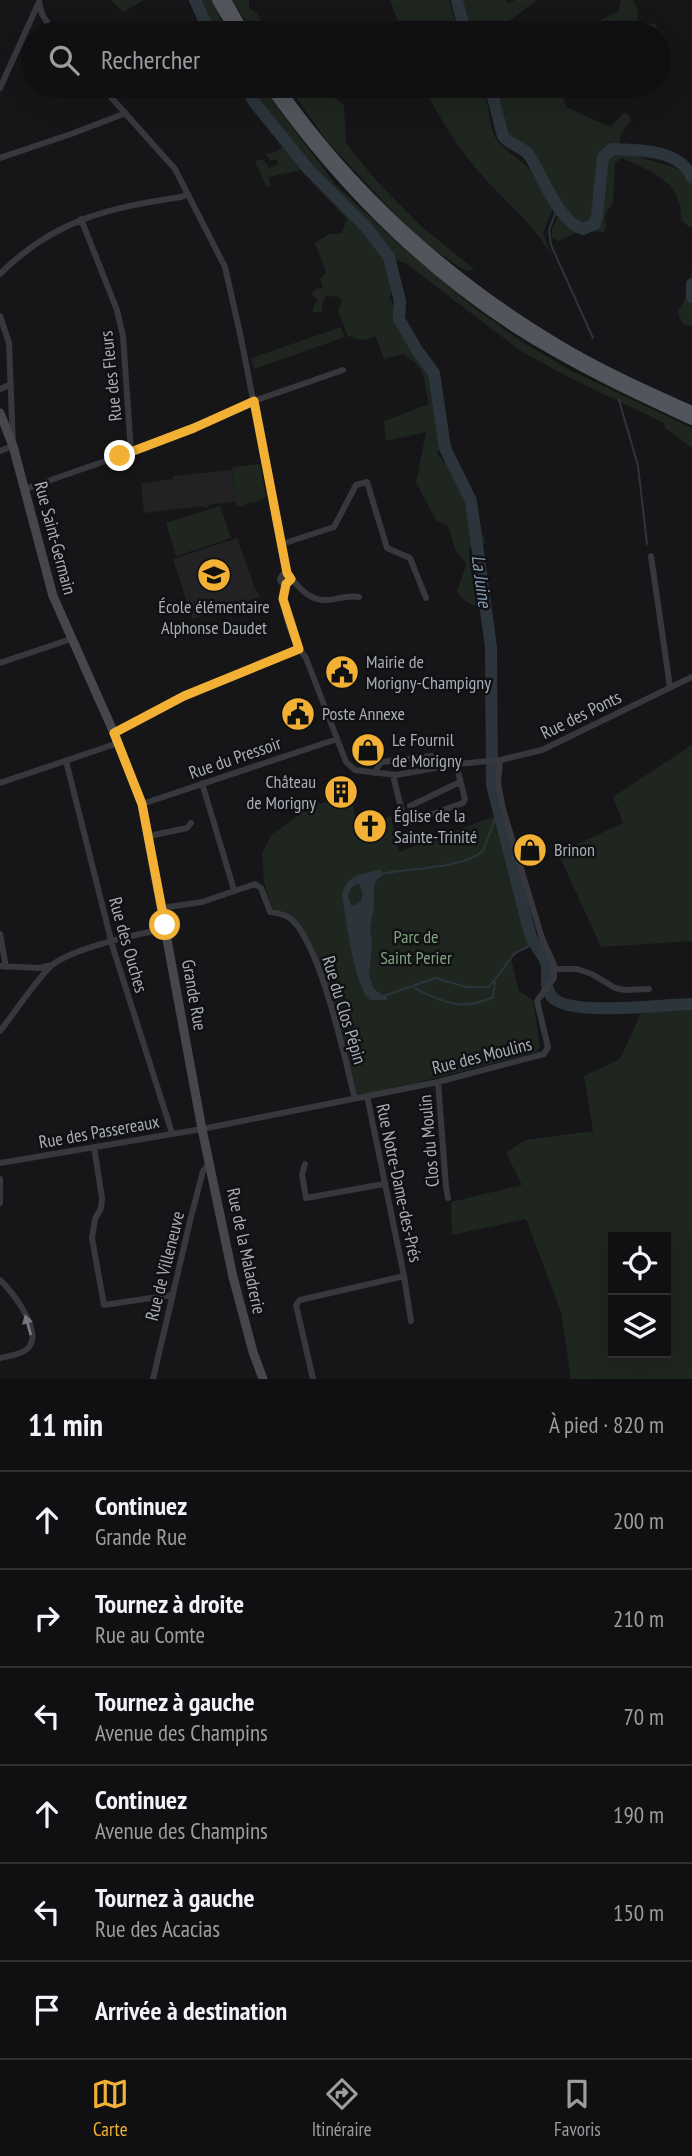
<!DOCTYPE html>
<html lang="fr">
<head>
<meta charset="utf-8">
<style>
  body { margin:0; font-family:"PT Sans Narrow",sans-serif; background:#1e1e20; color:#f1f3f6 }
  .controls { position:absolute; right:21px; bottom:21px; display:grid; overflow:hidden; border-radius:0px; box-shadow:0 7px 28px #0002 }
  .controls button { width:63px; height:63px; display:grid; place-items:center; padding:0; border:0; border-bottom:2px solid #303032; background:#101012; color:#f1f3f6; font:35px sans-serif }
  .stop { position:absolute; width:21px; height:21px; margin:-16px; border:5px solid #f2b134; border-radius:50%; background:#fff }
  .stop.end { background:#f2b134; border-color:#fff; box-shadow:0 2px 7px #0008 }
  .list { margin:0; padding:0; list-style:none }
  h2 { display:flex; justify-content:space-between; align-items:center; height:91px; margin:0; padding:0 28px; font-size:30px }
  h2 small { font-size:23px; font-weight:400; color:#9c9d9f }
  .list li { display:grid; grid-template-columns:46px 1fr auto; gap:21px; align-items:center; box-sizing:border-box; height:98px; padding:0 28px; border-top:2px solid #303032 }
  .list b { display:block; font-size:26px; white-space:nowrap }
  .list p { margin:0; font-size:23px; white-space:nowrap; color:#9c9d9f }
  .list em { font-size:23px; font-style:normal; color:#9c9d9f }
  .icon { flex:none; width:38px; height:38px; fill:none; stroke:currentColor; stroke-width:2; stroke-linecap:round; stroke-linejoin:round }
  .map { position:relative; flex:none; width:692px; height:1379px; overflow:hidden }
  .search { position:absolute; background:#101012; box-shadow:0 7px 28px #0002; left:21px; right:21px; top:21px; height:77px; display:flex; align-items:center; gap:18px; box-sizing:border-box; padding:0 24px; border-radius:38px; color:#9c9d9f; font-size:26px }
  .sheet { height:679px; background:#101012 }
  nav { display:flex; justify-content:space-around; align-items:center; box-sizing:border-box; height:98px; border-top:2px solid #303032; background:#101012; font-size:19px; color:#9c9d9f }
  nav a { display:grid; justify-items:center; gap:4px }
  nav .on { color:#f2b134 }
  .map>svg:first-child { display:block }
</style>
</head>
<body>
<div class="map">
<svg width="692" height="1379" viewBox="0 0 692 1379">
  <rect width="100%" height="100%" fill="#161618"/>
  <path fill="#222225" d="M232,470L236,501L210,505L205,508L203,506L144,513L141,483L173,479V476Z
    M237,538L256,591L261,597L192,619L173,559Z"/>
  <path fill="#1e261f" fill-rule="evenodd" d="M111,0H144L123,12Z
    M191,0H249V8L257,13L266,31L265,33H254L236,6L219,17L229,33H207Z
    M390,0H449L458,33H402Z
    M464,0H505L509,3L516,0H537L505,24L506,31L469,33L462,3Z
    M621,0H633L638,9L637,23L656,24L658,33H597L596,26L601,20L619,10Z
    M239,86H263L282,114L336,185L402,247L476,309L524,343L570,370L692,428V448L665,428L664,423L568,377L521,351L405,263L393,259L391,271L395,291L389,296L397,313L400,327L431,372L437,405L443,412L449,445L448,450L438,451L437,454C453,470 470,486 477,508C480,519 480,529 485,540L482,548L471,547L468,550L472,559L485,573L482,603L480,607C470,605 463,600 457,592L466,564L455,549L449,527L436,520L416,483L426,432L386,441L384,421L429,404C423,378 427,369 403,354L384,359L376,337L362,340L348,336L338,311L342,302L339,297L326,296L322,304V312H313V307L318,300L312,295L313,291L323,287L320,279L326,272L315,243L329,234L342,233L347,219L301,170L268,177L271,185L266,187L255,161L263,159L269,168L278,165L277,160H270L266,154L276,152L283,146Z
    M288,86H333L331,95L344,105L346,143L374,178L421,226L475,270H464L428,246L395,214L326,140Z
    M422,86H480C491,101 487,120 495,137C503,152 520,157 530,170C539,181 545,196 553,208L543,233L551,255C535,225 509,205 487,181C460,152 441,120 422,86Z
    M492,86H547V89L562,96L566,107L610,127L624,113L628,114L631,120L621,134L619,145L643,158L676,168L686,175L692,171V227H689L681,220C682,180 653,173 622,158L615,163L613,202L605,216L606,228L604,232L581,231L558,241L552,238V230L562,206L530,153L508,137L503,131Z
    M692,271V326L685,325L680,320L678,310C690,294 687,289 692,271Z
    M341,327L345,337L254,369L251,358Z
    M260,464L266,496L260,501L244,504V507L236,506L232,467Z
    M220,506L231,538L176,556L166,523Z
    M692,745V941L601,947L558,853L623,823L613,797Z
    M351,797L360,838L365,837L368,840L373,839L374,835H380V830L385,823L383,818L391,816L399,852L501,814L536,931L533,944L519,950L511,958L519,991L533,1000L540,1047L537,1052L416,1083L358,1095L317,957L292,916L271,908L264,882L262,853L272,834L313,805Z
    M692,999V1379H571L561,1312L526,1219L452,1235L451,1202L522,1185L506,1153L525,1140L593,1131L584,1076L620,1059L641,1013ZM613,1237H666V1353H613Z"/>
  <path fill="#2c353c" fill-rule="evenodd" d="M381,870L383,875L377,879L374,886V907L370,928L372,944L369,975L374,989L387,998V1000H370C354,986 346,918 342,896C345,875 363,873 381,870ZM359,883L363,895L360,902L353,906C344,898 349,886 359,883Z"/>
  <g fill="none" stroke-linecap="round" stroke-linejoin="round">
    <path stroke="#2c353c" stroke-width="2" d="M558,206L549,230L551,245L593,338
      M619,400L638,466L647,544
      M380,874C406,868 463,869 483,851L498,811
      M414,988C444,1002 461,1012 493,997L495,983
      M384,996L435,978L466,987H489L515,953L533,944"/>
    <path stroke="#2c353c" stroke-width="12" d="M195,0L210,33
      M457,0L465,33
      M245,86L254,102L309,170L366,227L389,257L400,301L399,319L417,350L434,373L445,448L471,501L491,647L492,785L530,934C534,945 543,954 546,962C550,974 542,987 553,998C573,1017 663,1004 692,1004
      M490,86L503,136C509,145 522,146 529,155C543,176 558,222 583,229L595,224L597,216L603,157L612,149C639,150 680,149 692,178
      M692,284V297"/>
    <path stroke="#37383d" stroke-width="6" d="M39,2L42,14L54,33
      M101,86L175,169L225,267L241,338L287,574C297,584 306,599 323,600C336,601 346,594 359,597
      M0,88L39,2
      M0,158L71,134L126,113
      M81,219L117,310L123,336L131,452
      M0,274C54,220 107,208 181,197L188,194
      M0,316L9,343L13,446L0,451
      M0,389L11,384
      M25,489L131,452L254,401L343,370
      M282,544L334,527L356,485L367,482L387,548L410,558L426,598
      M651,556L670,687
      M286,585C279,606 292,641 306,658L346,762L355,770L396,775L457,764L500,760L542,750L692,677
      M286,585L281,582L280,579L283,574H287
      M0,663L71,639
      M114,733L184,696L299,649
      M66,761L113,948L172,1133
      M374,773L381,762L432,756L436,768
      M393,775L403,816L410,822L463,803L465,799L456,764
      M0,783L118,743
      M202,783L234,890
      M142,804L337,739
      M410,806L460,782
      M149,836L187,828L191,823
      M162,908L202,902L255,884L261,888L270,912C277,913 285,914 291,919C321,945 344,1057 355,1098
      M0,934L6,967
      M0,966L39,968L52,965
      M554,969H577L592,974L615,988L625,990L649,989
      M0,1031C16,1011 33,984 51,966C70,949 140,933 166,929
      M438,1082L446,1187L448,1198
      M367,1096L404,1276L411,1321
      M94,1147L102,1198L101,1208L95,1219L92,1238L104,1305L172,1295
      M0,1163L202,1129L438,1082L544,1054L548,1047L537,1001L554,978V965L542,938L503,809L498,783L500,760
      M305,1164L302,1174L306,1198L384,1184
      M0,1179V1203
      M0,1280C12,1291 45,1333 27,1349C20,1355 9,1356 0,1358
      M153,1379L190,1221L203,1171L210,1162
      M313,1379L296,1305L300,1300L404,1276"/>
    <path stroke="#45474d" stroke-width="9" d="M0,413L13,446L53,596L114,733L142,804L202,1129L233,1277L253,1352L263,1379"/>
    <path stroke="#53555c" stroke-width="10" d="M217,0L236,33
      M226,0L245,33
      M269,86C344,192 440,287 554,351C599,377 645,398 692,420
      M278,86C350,190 446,277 554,342C598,369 645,390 692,411"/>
  </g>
  <defs><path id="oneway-solid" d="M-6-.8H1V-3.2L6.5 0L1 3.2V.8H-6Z" transform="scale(1.75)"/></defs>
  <use fill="#757881" href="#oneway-solid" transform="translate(28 1325) rotate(-106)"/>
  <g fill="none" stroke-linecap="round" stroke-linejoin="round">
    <path stroke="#f2b134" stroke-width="9" d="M120,456L194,428L254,401L287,573L291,579L286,584L283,599L299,649L184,696L114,733L142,804L165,925"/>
  </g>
  <defs>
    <g id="school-disc" transform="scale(1.75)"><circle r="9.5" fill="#f2b134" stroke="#111113"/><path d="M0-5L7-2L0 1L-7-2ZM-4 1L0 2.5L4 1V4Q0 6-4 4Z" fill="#111"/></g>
    <g id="civic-disc" transform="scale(1.75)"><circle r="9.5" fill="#f2b134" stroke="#111113"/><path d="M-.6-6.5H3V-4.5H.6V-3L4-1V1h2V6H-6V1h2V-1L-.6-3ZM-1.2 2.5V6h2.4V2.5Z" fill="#111"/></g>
    <g id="shop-disc" transform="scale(1.75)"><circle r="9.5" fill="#f2b134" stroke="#111113"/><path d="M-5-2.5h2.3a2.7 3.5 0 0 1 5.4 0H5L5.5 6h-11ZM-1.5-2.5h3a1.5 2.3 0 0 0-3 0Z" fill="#111"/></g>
    <g id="building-disc" transform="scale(1.75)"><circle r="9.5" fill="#f2b134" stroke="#111113"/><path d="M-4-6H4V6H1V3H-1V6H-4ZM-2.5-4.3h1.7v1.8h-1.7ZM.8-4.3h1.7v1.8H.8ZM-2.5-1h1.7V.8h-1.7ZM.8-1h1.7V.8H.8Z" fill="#111"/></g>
    <g id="church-disc" transform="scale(1.75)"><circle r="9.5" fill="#f2b134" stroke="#111113"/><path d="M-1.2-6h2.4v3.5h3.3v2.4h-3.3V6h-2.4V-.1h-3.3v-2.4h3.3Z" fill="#111"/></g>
  </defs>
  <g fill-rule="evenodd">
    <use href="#school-disc" x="214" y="575"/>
    <use href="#civic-disc" x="342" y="672"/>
    <use href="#civic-disc" x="298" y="714"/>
    <use href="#shop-disc" x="368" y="750"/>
    <use href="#building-disc" x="341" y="792"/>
    <use href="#church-disc" x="370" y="826"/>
    <use href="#shop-disc" x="530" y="850"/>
  </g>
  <g text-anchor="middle" stroke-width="5" stroke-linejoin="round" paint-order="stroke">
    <g font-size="18" fill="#a8adb8" stroke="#111113">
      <text transform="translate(111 376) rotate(-96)" y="6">Rue des Fleurs</text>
      <text transform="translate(55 538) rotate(75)" y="6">Rue Saint-Germain</text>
      <text transform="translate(581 715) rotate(-26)" y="6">Rue des Ponts</text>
      <text transform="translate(235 758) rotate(-19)" y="6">Rue du Pressoir</text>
      <text transform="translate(128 945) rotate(74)" y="6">Rue des Ouches</text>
      <text transform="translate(194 995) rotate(80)" y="6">Grande Rue</text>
      <text transform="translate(344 1010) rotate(73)" y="6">Rue du Clos Pépin</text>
      <text transform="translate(482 1056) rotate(-14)" y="6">Rue des Moulins</text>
      <text transform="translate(99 1132) rotate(-10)" y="6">Rue des Passereaux</text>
      <text transform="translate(429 1141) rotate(-95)" y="6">Clos du Moulin</text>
      <text transform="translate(399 1183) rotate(78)" y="6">Rue Notre-Dame-des-Prés</text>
      <text transform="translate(246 1251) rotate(78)" y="6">Rue de la Maladrerie</text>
      <text transform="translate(165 1266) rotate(-76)" y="6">Rue de Villeneuve</text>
    </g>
    <g font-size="18" fill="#a8adb8" stroke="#111113" text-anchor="start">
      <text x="214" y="613" text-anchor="middle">École élémentaire<tspan x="214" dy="21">Alphonse Daudet</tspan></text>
      <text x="366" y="668">Mairie de<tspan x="366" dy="21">Morigny-Champigny</tspan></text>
      <text x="322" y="720">Poste Annexe</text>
      <text x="392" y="746">Le Fournil<tspan x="392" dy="21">de Morigny</tspan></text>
      <text x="316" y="788" text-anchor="end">Château<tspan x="316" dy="21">de Morigny</tspan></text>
      <text x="394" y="822">Église de la<tspan x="394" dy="21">Sainte-Trinité</tspan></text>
      <text x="554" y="856">Brinon</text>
    </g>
    <g font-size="18" fill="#7fa381" stroke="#111113">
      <text x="416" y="943">Parc de<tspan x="416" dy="21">Saint Perier</tspan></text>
    </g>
    <g font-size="19" font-style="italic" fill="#7f9bb3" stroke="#111113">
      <text transform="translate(482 581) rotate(82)" y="7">La Juine</text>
    </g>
  </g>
</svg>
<div class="controls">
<button><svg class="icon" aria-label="locate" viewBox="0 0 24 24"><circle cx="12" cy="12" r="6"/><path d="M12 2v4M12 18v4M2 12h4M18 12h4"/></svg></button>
<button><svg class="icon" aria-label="layers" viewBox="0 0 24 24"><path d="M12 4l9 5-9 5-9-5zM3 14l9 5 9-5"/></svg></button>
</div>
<div class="stop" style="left:165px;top:925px"></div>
<div class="stop end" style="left:120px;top:456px"></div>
<div class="search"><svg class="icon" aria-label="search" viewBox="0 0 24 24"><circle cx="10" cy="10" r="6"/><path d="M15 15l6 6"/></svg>Rechercher</div>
</div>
<section class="sheet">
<h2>11 min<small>À pied · 820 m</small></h2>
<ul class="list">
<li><svg class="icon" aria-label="ahead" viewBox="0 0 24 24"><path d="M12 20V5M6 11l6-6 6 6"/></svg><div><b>Continuez</b><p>Grande Rue</p></div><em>200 m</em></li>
<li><svg class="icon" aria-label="right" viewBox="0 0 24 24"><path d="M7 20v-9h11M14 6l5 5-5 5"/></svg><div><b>Tournez à droite</b><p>Rue au Comte</p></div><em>210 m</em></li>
<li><svg class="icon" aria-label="left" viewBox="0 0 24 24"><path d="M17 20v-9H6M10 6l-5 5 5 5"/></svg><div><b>Tournez à gauche</b><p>Avenue des Champins</p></div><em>70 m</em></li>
<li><svg class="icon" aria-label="ahead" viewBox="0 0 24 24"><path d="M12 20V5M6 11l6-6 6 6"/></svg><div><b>Continuez</b><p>Avenue des Champins</p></div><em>190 m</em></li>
<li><svg class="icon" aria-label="left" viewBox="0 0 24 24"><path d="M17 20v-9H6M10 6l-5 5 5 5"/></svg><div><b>Tournez à gauche</b><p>Rue des Acacias</p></div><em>150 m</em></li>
<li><svg class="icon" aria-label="arrive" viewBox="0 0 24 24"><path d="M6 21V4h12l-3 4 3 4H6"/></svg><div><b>Arrivée à destination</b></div></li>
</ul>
</section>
<nav>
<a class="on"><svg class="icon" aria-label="map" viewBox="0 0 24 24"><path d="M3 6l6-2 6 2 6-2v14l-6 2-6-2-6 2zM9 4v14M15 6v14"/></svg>Carte</a>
<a><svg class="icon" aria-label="directions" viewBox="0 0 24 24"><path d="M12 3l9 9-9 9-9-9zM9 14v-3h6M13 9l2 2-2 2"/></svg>Itinéraire</a>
<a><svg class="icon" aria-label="saved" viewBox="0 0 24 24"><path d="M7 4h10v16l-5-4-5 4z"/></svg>Favoris</a>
</nav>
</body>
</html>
